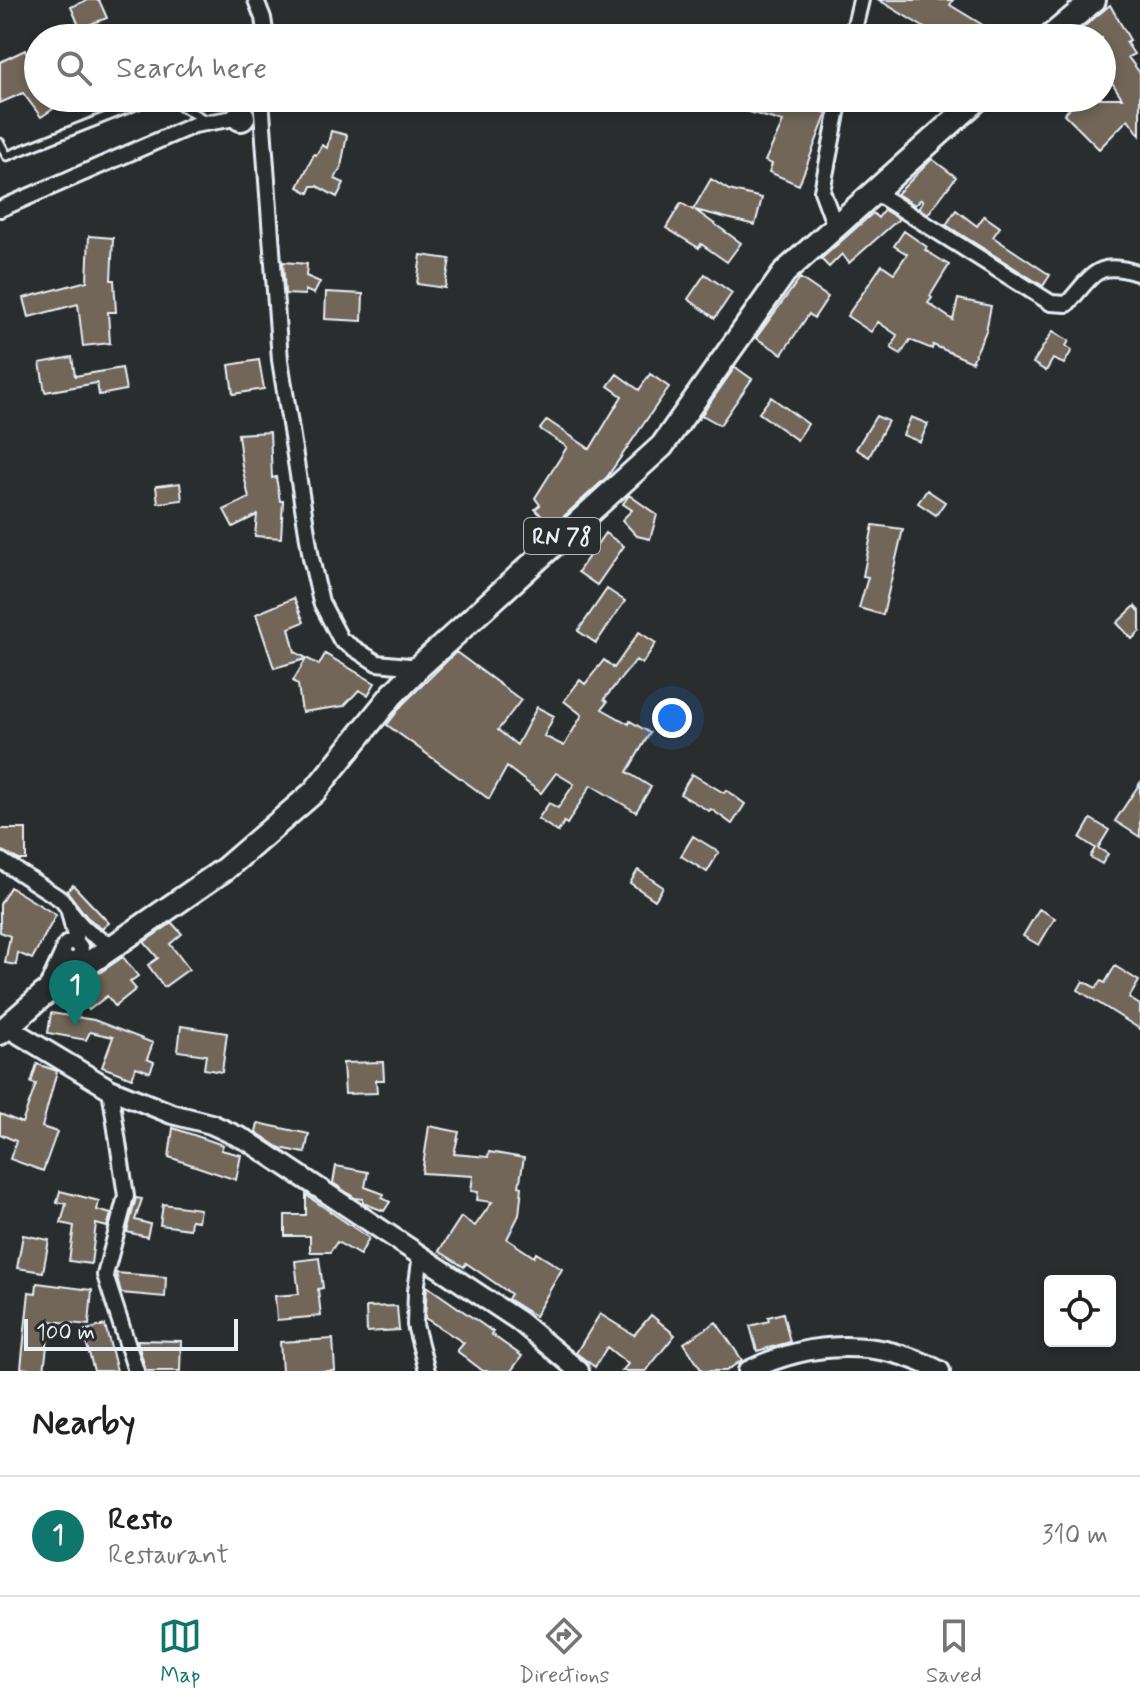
<!DOCTYPE html>
<html lang="en">
<head>
<meta charset="utf-8">
<style>
  body { margin:0; font-family:Mynerve,sans-serif; background:#f2f2f2; color:#202124 }
  .controls { position:absolute; right:24px; bottom:24px; display:grid; overflow:hidden; border-radius:8px; box-shadow:0 4px 12px #0003 }
  .controls button { width:72px; height:72px; display:grid; place-items:center; padding:0; border:0; border-bottom:2px solid #e0e0e0; background:#fff; color:#202124; font:40px sans-serif }
  .scale { position:absolute; left:24px; bottom:20px; width:214px; box-sizing:border-box; padding-left:8px; border:4px solid #e8f1f8; border-top:0; font-size:22px; line-height:28px; white-space:nowrap; color:#e8f1f8; -webkit-text-stroke:6px #2a2d2e; paint-order:stroke }
  .you { position:absolute; left:672px; top:718px; width:28px; height:28px; margin:-20px; border:6px solid #fff; border-radius:50%; background:#1a73e8; box-shadow:0 0 0 12px #1a73e833 }
  .badge { display:grid; place-items:center; width:52px; height:52px; border-radius:50%; background:#0f766e; color:#fff; font-size:26px; font-weight:700 }
  .pin { position:absolute; translate:-50% -66px; filter:drop-shadow(0 2px 4px #0008) }
  .pin::after { content:''; position:absolute; top:42px; width:28px; height:24px; background:inherit; clip-path:polygon(0 0,100% 0,50% 100%) }
  .list { margin:0; padding:0; list-style:none }
  h2 { display:flex; justify-content:space-between; align-items:center; height:104px; margin:0; padding:0 32px; font-size:34px }
  h2 small { font-size:26px; font-weight:400; color:#757577 }
  .list li { display:grid; grid-template-columns:52px 1fr auto; gap:24px; align-items:center; box-sizing:border-box; height:120px; padding:0 32px; border-top:2px solid #e0e0e0 }
  .list b { display:block; font-size:30px; white-space:nowrap }
  .list p { margin:0; font-size:26px; white-space:nowrap; color:#757577 }
  .list em { font-size:26px; font-style:normal; color:#757577 }
  .icon { flex:none; width:44px; height:44px; fill:none; stroke:currentColor; stroke-width:2; stroke-linecap:round; stroke-linejoin:round }
  .map { position:relative; flex:none; width:1140px; height:1371px; overflow:hidden }
  .search { position:absolute; background:#fff; box-shadow:0 4px 12px #0003; left:24px; right:24px; top:24px; height:88px; display:flex; align-items:center; gap:20px; box-sizing:border-box; padding:0 28px; border-radius:44px; color:#757577; font-size:30px }
  .sheet { height:224px; background:#fff }
  nav { display:flex; justify-content:space-around; align-items:center; box-sizing:border-box; height:112px; border-top:2px solid #e0e0e0; background:#fff; font-size:22px; color:#757577 }
  nav a { display:grid; justify-items:center; gap:4px }
  nav .on { color:#0f766e }
  .map>svg:first-child { display:block }
</style>
</head>
<body>
<div class="map">
<svg width="1140" height="1371" viewBox="0 0 1140 1371">
  <rect width="100%" height="100%" fill="#2a2d2e"/>
  <filter id="ink" filterUnits="userSpaceOnUse"><feTurbulence type="fractalNoise" baseFrequency=".0125" numOctaves="2"/><feDisplacementMap in="SourceGraphic" scale="16" xChannelSelector="R" yChannelSelector="G"/><feConvolveMatrix kernelMatrix="1 2 1 2 8 2 1 2 1" color-interpolation-filters="sRGB"/></filter>
  <g filter="url(#ink)">
    <path fill="#716658" stroke="#e8f1f8" stroke-width="2" d="M87,0H99L107,18L80,28L71,7Z
      M879,0H953L950,5L1004,38H930L933,33Z
      M1110,5L1130,40L1126,42L1134,54L1128,57L1140,73V135L1128,119L1099,149L1064,114L1080,98H1122L1102,67V38H1086L1081,29Z
      M25,50L38,78V98H45L53,109L41,117L23,93L0,103V62Z
      M742,98H797L809,103L807,107L827,113L799,185L769,172L772,164L765,161L783,122L739,109Z
      M331,131L347,135L341,167L335,179L344,183L337,197L317,186H312L309,193L298,187L314,154L316,155L322,145L327,148Z
      M932,159L956,177L928,214L919,208L923,201L921,199L915,205L897,194Z
      M711,179L729,190L762,198L755,225L695,210L741,243L727,262L701,244L699,248L666,228L681,203L693,210Z
      M884,210L899,219L849,263L842,254L829,267L821,259L873,213L878,218Z
      M956,210L977,226L984,216L1000,227L993,237L1050,275L1043,286L946,225Z
      M904,231L927,247L925,250L949,265L930,296L932,298L928,303L953,320L958,299L991,306L986,331L972,362L933,345L932,349L910,340L901,354L891,348L897,335L878,322L871,332L847,316L882,265L894,273L907,254L894,246Z
      M89,236L113,238L111,280H114L116,312H108L110,343L83,346L78,304L29,317L24,298L87,281Z
      M421,255L450,259L445,288L417,284Z
      M283,262L307,264L306,276L320,282L314,294L305,290V295L285,294Z
      M705,274L732,293L715,318L688,299Z
      M800,278L828,297L814,318L809,314L782,354L756,338Z
      M326,292L363,294L362,321L325,319Z
      M1053,331L1069,341L1066,346L1072,350L1064,364L1053,359L1046,371L1033,363Z
      M72,357L75,376L122,368L126,390L99,395L97,383L45,392L40,363Z
      M259,360L264,389L233,394L229,365Z
      M735,367L752,379L720,425L702,415L698,420Z
      M617,374L639,390L650,374L669,387L607,477L552,527L535,509L540,505L535,498L567,447L540,429L547,420L590,449L622,396L608,386Z
      M771,397L808,424L797,440L759,413Z
      M876,416L888,421L869,457L856,449Z
      M911,417L928,424L920,442L903,435Z
      M270,432L272,478L276,477L280,501H283L281,538L255,536L257,515L233,527L224,510L249,498L242,466L238,434Z
      M180,483L182,500L158,503L156,486Z
      M927,490L945,502L936,515L918,503Z
      M629,495L657,515L650,539L637,536L622,520L632,510L623,504Z
      M873,525L903,529L883,615L859,608L868,577L863,576Z
      M605,533L624,546L597,585L578,572Z
      M607,589L625,601L596,643L578,631Z
      M294,598L304,622L289,628L295,652L319,665L325,654L375,683L368,695L359,690L344,706L302,712L298,685L293,681L306,659L274,668L256,614Z
      M1135,606L1140,612V631L1132,639L1117,623Z
      M639,632L656,643L642,664L636,660L604,699L607,702L602,709L629,724L630,721L650,733L627,772L651,787L636,812L591,785L567,824L564,822L558,832L538,819L549,803L558,808L574,784L556,773L541,793L507,767L489,799L387,725L403,704L456,652L521,700L498,730L517,745L537,707L554,716L544,736L564,746L582,715L564,701L580,680L585,684L604,660L614,668Z
      M692,774L724,793L726,790L745,804L732,824L711,809L709,811L680,794Z
      M1140,783V837L1115,821Z
      M1091,819L1109,830L1098,848L1108,854L1102,864L1090,857L1095,848L1080,838Z
      M0,829H26V860H19L0,850Z
      M693,836L719,852L707,872L681,856Z
      M638,870L663,887L655,900L630,883Z
      M73,885L109,923L102,929L87,917L67,891Z
      M10,887L56,915L32,959L18,953L16,965L5,963L10,936L0,932V904Z
      M1039,909L1055,918L1039,945L1023,936Z
      M172,923L182,934L170,944L189,969L164,987L148,965L158,958L144,942Z
      M123,957L138,976L130,982L136,989L115,1006L107,996L89,1010L77,995L95,981L92,978Z
      M1115,966L1139,981L1129,998L1140,1005V1029L1078,990L1083,981L1096,988L1101,981L1105,983Z
      M51,1013L94,1020L153,1043L147,1059L154,1062L150,1072L136,1067L132,1078L102,1067L113,1037L90,1032L86,1040L48,1033Z
      M181,1026L227,1033L222,1072L204,1069L206,1055L178,1051Z
      M383,1062L384,1080H376L377,1093L345,1094L343,1063Z
      M37,1064L57,1071L42,1127L57,1132L43,1171L10,1159L16,1141L0,1134V1114L22,1123L36,1084L31,1083Z
      M258,1123L309,1134L305,1153L280,1148L256,1132Z
      M429,1126L459,1132L454,1154L488,1157L489,1152L524,1158L519,1186L522,1187L519,1215L507,1239L534,1257L536,1253L562,1269L535,1316L508,1299L511,1294L466,1263L464,1267L439,1251L461,1217L475,1226L492,1202L477,1200L478,1192L471,1191L473,1176L422,1173Z
      M173,1128L223,1145L221,1150L241,1155L236,1180L169,1157Z
      M336,1166L368,1172L365,1187L384,1194L382,1198L390,1202L384,1211L363,1203V1199L355,1198L333,1183Z
      M60,1191L99,1201L97,1210L111,1214L107,1227L96,1224L91,1264L69,1261L74,1226L61,1223L66,1204L57,1202Z
      M306,1195L369,1238L360,1255L337,1242L330,1252H310V1236H285V1215H306Z
      M136,1198L142,1199L135,1220L150,1224L147,1237L127,1232Z
      M163,1204L200,1209L198,1221L191,1220L190,1229L160,1225Z
      M23,1235L49,1240L43,1272L17,1268Z
      M319,1258L323,1288L318,1289L321,1316L277,1320L275,1296L299,1294L295,1261Z
      M116,1273L166,1277L165,1297L121,1293Z
      M37,1283L92,1290L89,1325L50,1321L44,1371L21,1368L29,1292L36,1293Z
      M427,1286L493,1332L491,1334L522,1356L511,1371H483L457,1351L464,1343L425,1318Z
      M397,1306L399,1330L367,1332L366,1307Z
      M783,1313L790,1342L757,1351L750,1326L769,1321L768,1317Z
      M600,1314L634,1335L651,1315L675,1335L646,1371H622L628,1364L607,1347L595,1367L576,1353Z
      M716,1322L742,1360L726,1371H702L684,1343Z
      M105,1325L117,1371H94L83,1331Z
      M333,1339L335,1371H282L280,1342Z
      M137,1340L181,1341L180,1371H146Z"/>
    <g fill="none" stroke-linecap="round" stroke-linejoin="round">
      <g stroke="#e8f1f8" stroke-width="13">
        <path id="lane" d="M167,98L207,121
          M0,143L7,156L154,98"/>
      </g>
      <g stroke="#e8f1f8" stroke-width="20">
        <path id="street" d="M256,0L263,18L266,38
          M852,38L861,0
          M261,98L280,360L311,558L321,602L341,640L377,663L419,667
          M235 117a6 6 0 1 1 12 0a6 6 0 1 1-12 0Z
          M873,191L1051,303L1067,304C1094,274 1097,259 1140,274
          M0,209L194,125L235,118
          M835,226L822,191L840,98
          M0,860L62,900L68,908L77,944
          M71,913C83,929 95,940 115,944
          M63 951a9 9 0 1 1 18 0a9 9 0 1 1-18 0Z
          M45,991L63,952
          M110,1089L126,1196L105,1275L136,1371
          M421,1254L416,1291L415,1325L427,1371"/>
      </g>
      <g stroke="#e8f1f8" stroke-width="24">
        <path id="secondary" d="M7,1027L110,1089L172,1114L211,1124L248,1141L519,1321L579,1371
          M748,1371C810,1340 879,1338 940,1371"/>
      </g>
      <g stroke="#e8f1f8" stroke-width="28">
        <path id="primary" d="M1049,38L1094,0
          M0,1033L43,995L225,869L314,792L392,695L419,667L662,446L785,272L979,98"/>
      </g>
      <use href="#lane" stroke="#2a2d2e" stroke-width="7"/>
      <use href="#street" stroke="#2a2d2e" stroke-width="14"/>
      <use href="#secondary" stroke="#2a2d2e" stroke-width="18"/>
      <use href="#primary" stroke="#2a2d2e" stroke-width="22"/>
    </g>
  </g>
  <g text-anchor="middle" stroke-width="6" stroke-linejoin="round" paint-order="stroke">
    <rect fill="#2a2d2e" stroke="#afb6bb" stroke-width="2" x="524" y="518" width="76" height="36" rx="6"/>
    <g font-size="22" font-weight="bold" fill="#e8f1f8">
      <text x="562" y="544">RN 78</text>
    </g>
  </g>
</svg>
<div class="controls">
<button><svg class="icon" aria-label="locate" viewBox="0 0 24 24"><circle cx="12" cy="12" r="6"/><path d="M12 2v4M12 18v4M2 12h4M18 12h4"/></svg></button>
</div>
<div class="scale">100 m</div>
<div class="you"></div>
<div class="pin badge" style="left:75px;top:1026px">1</div>
<div class="search"><svg class="icon" aria-label="search" viewBox="0 0 24 24"><circle cx="10" cy="10" r="6"/><path d="M15 15l6 6"/></svg>Search here</div>
</div>
<section class="sheet">
<h2>Nearby<small></small></h2>
<ul class="list">
<li><span class="badge">1</span><div><b>Resto</b><p>Restaurant</p></div><em>310 m</em></li>
</ul>
</section>
<nav>
<a class="on"><svg class="icon" aria-label="map" viewBox="0 0 24 24"><path d="M3 6l6-2 6 2 6-2v14l-6 2-6-2-6 2zM9 4v14M15 6v14"/></svg>Map</a>
<a><svg class="icon" aria-label="directions" viewBox="0 0 24 24"><path d="M12 3l9 9-9 9-9-9zM9 14v-3h6M13 9l2 2-2 2"/></svg>Directions</a>
<a><svg class="icon" aria-label="saved" viewBox="0 0 24 24"><path d="M7 4h10v16l-5-4-5 4z"/></svg>Saved</a>
</nav>
</body>
</html>
